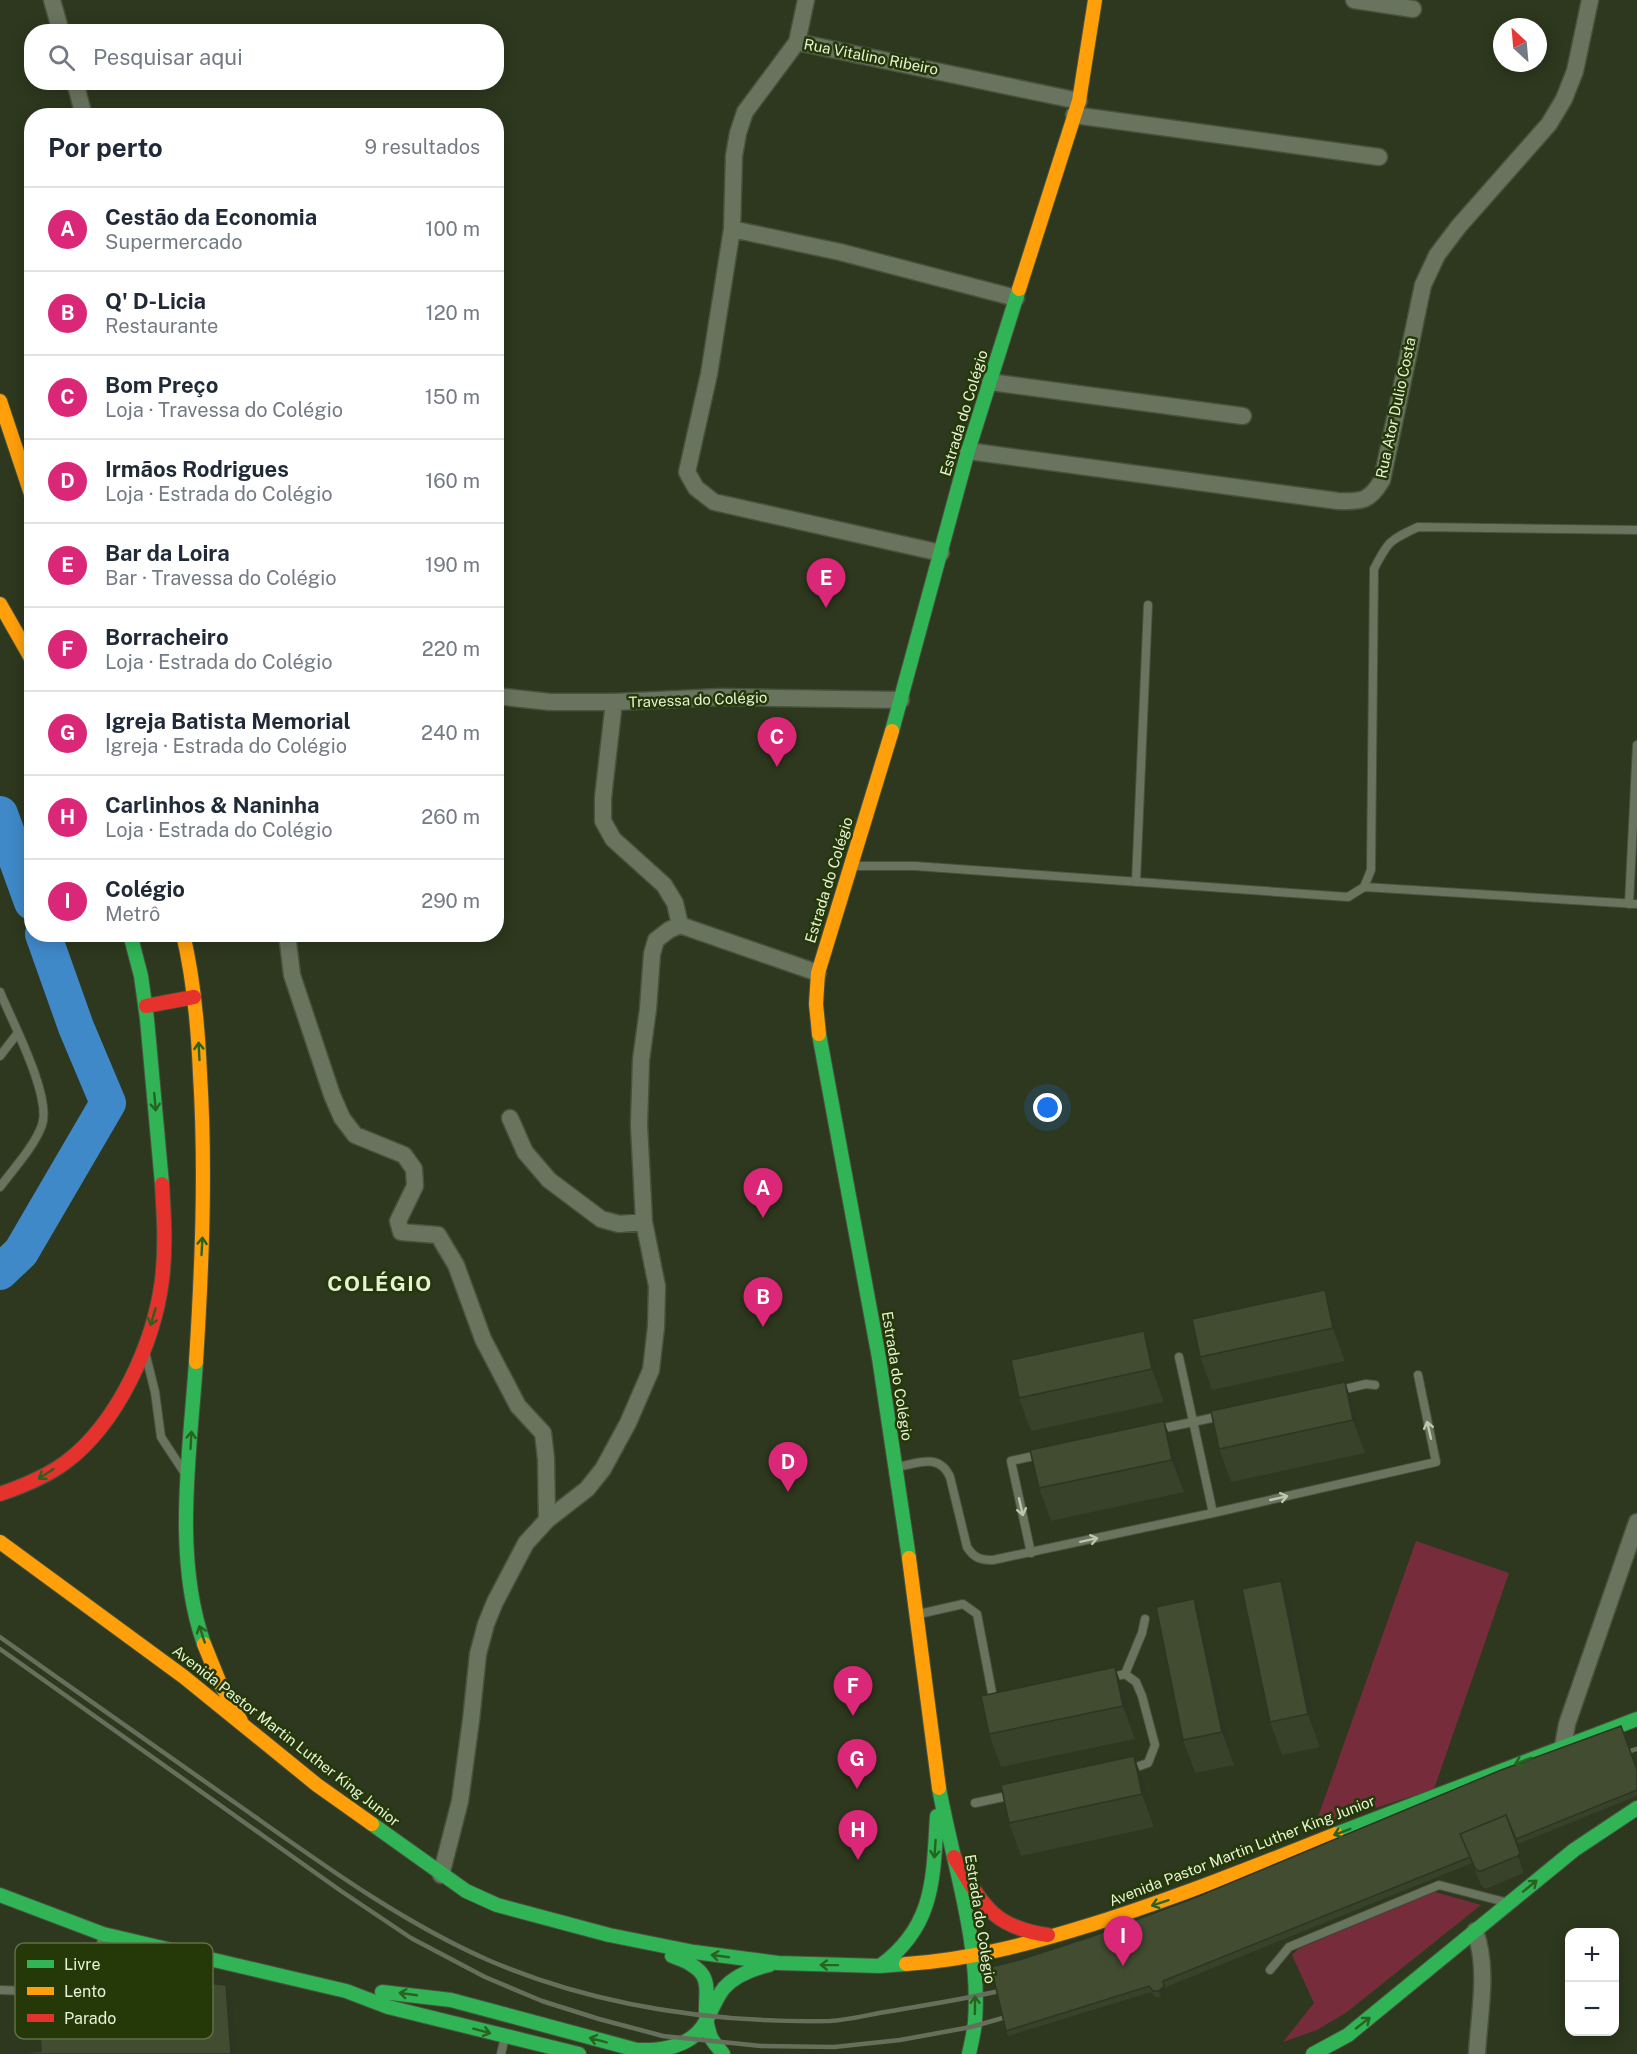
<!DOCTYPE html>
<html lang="pt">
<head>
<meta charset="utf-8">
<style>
  body { margin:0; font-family:"Public Sans",sans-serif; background:#f6f6f7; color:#1f2937 }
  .controls { position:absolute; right:18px; bottom:18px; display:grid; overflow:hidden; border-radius:12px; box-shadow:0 3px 15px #0003 }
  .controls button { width:54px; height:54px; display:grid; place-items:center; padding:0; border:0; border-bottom:2px solid #e0e1e3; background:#fff; color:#1f2937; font:30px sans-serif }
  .compass { position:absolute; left:1493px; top:18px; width:54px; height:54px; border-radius:50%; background:#fff; box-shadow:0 3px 15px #0003; rotate:334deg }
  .you { position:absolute; left:1048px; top:1108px; width:21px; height:21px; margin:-15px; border:4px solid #fff; border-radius:50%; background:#1a73e8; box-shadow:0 0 0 9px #1a73e833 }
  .badge { display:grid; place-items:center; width:39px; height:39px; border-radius:50%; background:#db2777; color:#fff; font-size:20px; font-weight:700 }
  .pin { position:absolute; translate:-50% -50px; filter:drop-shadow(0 2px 3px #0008) }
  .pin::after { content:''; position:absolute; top:32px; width:21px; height:18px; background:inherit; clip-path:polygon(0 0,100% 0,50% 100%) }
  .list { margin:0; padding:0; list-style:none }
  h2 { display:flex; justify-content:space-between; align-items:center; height:78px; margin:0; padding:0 24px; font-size:26px }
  h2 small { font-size:20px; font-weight:400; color:#747a83 }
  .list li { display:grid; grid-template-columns:39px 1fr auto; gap:18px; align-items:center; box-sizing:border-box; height:84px; padding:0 24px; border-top:2px solid #e0e1e3 }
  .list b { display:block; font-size:22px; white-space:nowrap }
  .list p { margin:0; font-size:20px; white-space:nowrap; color:#747a83 }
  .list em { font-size:20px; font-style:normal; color:#747a83 }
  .icon { flex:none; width:33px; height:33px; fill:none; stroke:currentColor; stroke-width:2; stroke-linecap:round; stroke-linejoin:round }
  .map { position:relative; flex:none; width:1637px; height:2054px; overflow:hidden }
  .search { position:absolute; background:#fff; box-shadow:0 3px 15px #0003; left:24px; top:24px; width:480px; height:66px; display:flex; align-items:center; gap:15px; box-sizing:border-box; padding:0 21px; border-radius:24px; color:#747a83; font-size:22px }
  .panel { position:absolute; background:#fff; box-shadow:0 3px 15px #0003; left:24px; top:108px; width:480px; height:834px; border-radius:24px }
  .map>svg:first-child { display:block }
</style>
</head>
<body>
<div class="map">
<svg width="1637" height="2054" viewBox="0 0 1637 2054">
  <rect width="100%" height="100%" fill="#2d381e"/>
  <path fill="#772c3b" d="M1416,1541L1509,1573L1434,1789L1314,1828Z
    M1435,1892L1481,1905L1347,2012L1317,2030L1283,2042L1314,2003L1292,1955L1298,1949Z"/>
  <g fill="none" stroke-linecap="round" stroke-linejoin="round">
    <path stroke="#3f89c9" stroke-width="36" d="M0,814L32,902
      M0,1272L21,1252L108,1103L76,1027L43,934"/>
    <g stroke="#48513d" stroke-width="10">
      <path id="lane" d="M853,866H915L1348,897L1364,887L1371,870L1374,569C1388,541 1390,540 1418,527L1637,530
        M1136,882L1148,605
        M1364,887L1637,904
        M1629,904L1637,745
        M0,992C12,1021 52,1097 42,1125C34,1147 14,1168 0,1187
        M0,1056L17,1034
        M146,1356L155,1392L161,1437L184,1472
        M1179,1357L1213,1513
        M1337,1391L1366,1384L1375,1385
        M1155,1430L1221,1416
        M898,1467C919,1463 939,1453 950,1477L967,1547C974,1558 980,1560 993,1560L1213,1513L1436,1462L1418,1375
        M1031,1553L1011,1461L1043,1454
        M919,1614L963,1604L977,1614L993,1698L997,1699
        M1125,1674L1142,1633L1145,1619
        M1109,1678L1125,1674L1136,1682L1142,1696L1155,1745L1148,1763L1128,1770
        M975,1803L1012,1795
        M1270,1970L1289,1947L1439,1885L1505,1902
        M0,1990L84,1993L97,1977L102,1937
        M501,2054L505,2037"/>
    </g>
    <g stroke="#48513d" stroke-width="19">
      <path id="street" d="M52,0L61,32
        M1354,0L1413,9
        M797,42L806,0
        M75,82L84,116
        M1074,115L1379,157
        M732,229L840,252L1016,298
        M990,382L1243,416
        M968,451L1338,501C1362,502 1370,501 1382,480L1423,285L1437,255L1459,226L1549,124L1564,99L1575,71L1590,0
        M941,553L714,502L696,488L687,472L709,374L732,229L734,156L738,133L745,112L797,42L1079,101
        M496,696L550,702H614L721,697L901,700
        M614,702L603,798V821L613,839L664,885L675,903L680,925L818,973
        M287,934L292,975L332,1095L342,1118L355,1135L404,1155L414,1169L415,1186L398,1221L401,1232L438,1235L456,1265L483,1339L518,1406L543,1433L546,1459L547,1520
        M510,1118L525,1152L549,1180L601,1219L619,1224L644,1222
        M1563,1746L1567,1724L1637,1522
        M441,1875L460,1801L471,1720L478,1654L486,1624L495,1602L526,1543L547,1520L587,1489L603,1469L628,1423L651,1370L656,1327L657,1286L644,1222L639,1125L641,1060L648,1009L652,954L656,940L669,930L680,925
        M1475,1931C1489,1969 1479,2014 1477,2054"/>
    </g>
    <g stroke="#48513d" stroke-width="16">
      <path id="fast" d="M892,731L968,451L1019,289
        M130,934L141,976L147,1019L162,1184
        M819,1034L879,1358L909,1558
        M196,1362C190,1452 173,1557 204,1644
        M939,1788C953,1864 981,1944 975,2022C974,2033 971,2044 969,2054
        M372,1824L466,1891L497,1905L609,1935L694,1952L778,1963L880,1966L906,1964
        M1336,1834L1637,1719
        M0,1895L103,1934L346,1991L388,2007L579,2054
        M672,1956C727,1975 696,1995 710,2035C712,2042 719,2048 723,2054
        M880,1966C935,1926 933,1878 937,1816
        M382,1992L451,2000L637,2050C663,2051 693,2046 706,2021C712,2010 716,1998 724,1988C736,1975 752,1969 769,1965
        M1313,2054L1348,2035L1574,1850L1637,1808"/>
    </g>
    <g stroke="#48513d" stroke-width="16">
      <path id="slow" d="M1019,289L1079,101L1095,0
        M0,401L32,497
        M0,604L32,660
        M183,934C194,980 198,1027 200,1074C206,1170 202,1266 196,1362
        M819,1034L816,1004L818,973L892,731
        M0,1542L184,1677L317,1785L372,1824
        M909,1558L939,1788
        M204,1644L219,1681L241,1721
        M906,1964C970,1960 1032,1943 1093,1924C1175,1898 1256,1866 1336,1834"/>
    </g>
    <g stroke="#48513d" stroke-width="16">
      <path id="jam" d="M146,1006L194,997
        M0,1494C23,1486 46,1477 66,1462C118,1423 154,1343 162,1280C166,1248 164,1216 162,1184
        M954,1857C982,1903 991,1927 1048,1935"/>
    </g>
    <use href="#lane" stroke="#69745f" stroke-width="8"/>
    <use href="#street" stroke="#69745f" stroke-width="16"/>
    <use href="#fast" stroke="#30b455" stroke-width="14"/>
    <use href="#slow" stroke="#ff9f0a" stroke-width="14"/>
    <use href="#jam" stroke="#e5322d" stroke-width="14"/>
    <path stroke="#666f5b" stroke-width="4.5" d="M0,1637C81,1695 163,1752 244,1809C322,1864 400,1921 488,1960C595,2006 714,2023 830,2021C850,2020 871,2014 891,2011C932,2004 972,1998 1012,1988
      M0,1649L341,1891L411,1938L485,1977L542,2001L599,2019L663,2036L761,2046L834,2047L900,2040L971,2027L1020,2013
      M1614,1756L1637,1749"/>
  </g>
  <path fill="#38412a" d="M1325,1290L1337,1323L1345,1361L1212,1390L1200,1357Z
    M1144,1331L1156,1363L1164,1402L1031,1431L1019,1398Z
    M1345,1382L1356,1415L1365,1453L1231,1482L1219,1449Z
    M1164,1421L1176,1454L1184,1492L1051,1521L1039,1488Z
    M1293,1614L1320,1747L1282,1755L1270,1722Z
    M1206,1632L1234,1765L1195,1773L1183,1740Z
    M1127,1700L1135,1739L1001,1767L989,1734Z
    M1637,1770V1796L1518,1844L1513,1832L1526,1870L1524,1873L1488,1888H1484L1481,1885L1472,1863L1166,1987V1991L1161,1997H1155L1151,1992L1008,2036L1006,2031L1019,1960Z
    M1146,1789L1154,1827L1021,1856L1009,1823Z"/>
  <path fill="#2e3522" d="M1325,1290L1337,1323L1345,1361L1333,1328Z
    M1144,1331L1156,1363L1164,1402L1152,1369Z
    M1345,1382L1356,1415L1365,1453L1353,1420Z
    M1164,1421L1176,1454L1184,1492L1172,1460Z
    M1281,1581L1293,1614L1320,1747L1308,1714Z
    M1194,1599L1206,1632L1234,1765L1222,1732Z
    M1115,1667L1127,1700L1135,1739L1123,1706Z
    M1134,1756L1146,1789L1154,1827L1142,1794Z
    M1520,1853L1526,1870L1524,1873L1518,1856Z
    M1163,1981L1166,1991L1161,1997L1159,1991Z
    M226,1985L232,2002L236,2054H231Z"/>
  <path fill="#414c31" stroke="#2e3522" stroke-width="1.5" d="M1325,1290L1333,1328L1200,1357L1192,1319Z
    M1144,1331L1152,1369L1019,1398L1011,1360Z
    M1345,1382L1353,1420L1219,1449L1211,1411Z
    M1164,1421L1172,1460L1039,1488L1030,1450Z
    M1281,1581L1308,1714L1270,1722L1242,1589Z
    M1194,1599L1222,1732L1183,1740L1156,1607Z
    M1115,1667L1123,1706L989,1734L981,1696Z
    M1621,1726L1637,1770V1790L1516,1839L1506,1815L1460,1834L1470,1857L1163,1981L1164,1986L1159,1991H1153L1149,1986L1006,2031L991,1967L1019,1960L1093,1936L1194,1898L1501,1770Z
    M1134,1756L1142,1794L1009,1823L1001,1785Z
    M1506,1815L1520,1853L1518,1856L1481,1871H1478L1475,1868L1460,1834Z
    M100,1972L226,1985L231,2054H11L41,2051L38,1999L102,1996Z"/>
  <defs><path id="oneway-shaft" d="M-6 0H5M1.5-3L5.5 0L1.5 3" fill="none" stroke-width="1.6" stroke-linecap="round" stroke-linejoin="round" transform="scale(1.5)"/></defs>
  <g stroke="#296322">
    <use href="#oneway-shaft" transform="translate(199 1051) rotate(-93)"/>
    <use href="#oneway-shaft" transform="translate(155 1102) rotate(85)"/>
    <use href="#oneway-shaft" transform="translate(202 1246) rotate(-87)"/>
    <use href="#oneway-shaft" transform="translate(153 1317) rotate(107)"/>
    <use href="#oneway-shaft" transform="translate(191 1440) rotate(-87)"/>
    <use href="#oneway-shaft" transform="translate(46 1474) rotate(147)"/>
    <use href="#oneway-shaft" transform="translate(202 1634) rotate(-108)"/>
    <use href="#oneway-shaft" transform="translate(1523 1761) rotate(159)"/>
    <use href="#oneway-shaft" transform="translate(1342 1832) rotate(159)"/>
    <use href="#oneway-shaft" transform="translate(935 1849) rotate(94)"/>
    <use href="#oneway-shaft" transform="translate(1530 1886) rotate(-39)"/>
    <use href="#oneway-shaft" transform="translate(1160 1903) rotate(162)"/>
    <use href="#oneway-shaft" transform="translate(720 1956) rotate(-172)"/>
    <use href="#oneway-shaft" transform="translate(829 1965) rotate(-179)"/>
    <use href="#oneway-shaft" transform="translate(408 1994) rotate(-172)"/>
    <use href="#oneway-shaft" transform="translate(975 2005) rotate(-89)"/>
    <use href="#oneway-shaft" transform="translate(1363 2023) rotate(-38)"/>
    <use href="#oneway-shaft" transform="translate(482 2031) rotate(15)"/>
    <use href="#oneway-shaft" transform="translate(598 2040) rotate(-165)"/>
  </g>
  <g stroke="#bac7ae">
    <use href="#oneway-shaft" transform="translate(1429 1430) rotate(-103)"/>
    <use href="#oneway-shaft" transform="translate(1279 1498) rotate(-13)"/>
    <use href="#oneway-shaft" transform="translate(1021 1507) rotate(77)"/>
    <use href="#oneway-shaft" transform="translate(1089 1540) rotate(-12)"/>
  </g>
  <g text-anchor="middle" stroke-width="5" stroke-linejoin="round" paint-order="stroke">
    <g font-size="15" fill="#e6f3d9" stroke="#253807">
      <text transform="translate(871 57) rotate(11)" y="5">Rua Vitalino Ribeiro</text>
      <text transform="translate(1396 408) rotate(-78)" y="5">Rua Ator Dulio Costa</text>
      <text transform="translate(964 413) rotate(-73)" y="5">Estrada do Colégio</text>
      <text transform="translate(698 700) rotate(-2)" y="5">Travessa do Colégio</text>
      <text transform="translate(829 880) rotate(-73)" y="5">Estrada do Colégio</text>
      <text transform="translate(897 1376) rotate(81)" y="5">Estrada do Colégio</text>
      <text transform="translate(286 1736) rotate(38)" y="5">Avenida Pastor Martin Luther King Junior</text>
      <text transform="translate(1242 1851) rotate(-21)" y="5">Avenida Pastor Martin Luther King Junior</text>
      <text transform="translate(980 1919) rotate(81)" y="5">Estrada do Colégio</text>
    </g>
    <g font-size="21" font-weight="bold" letter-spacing="1.5" fill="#e6f3d9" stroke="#253807">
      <text x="380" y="1291">COLÉGIO</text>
    </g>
  </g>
  <rect x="15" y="1943" width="198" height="96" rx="9" fill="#253807" stroke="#5f7046" stroke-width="1.5"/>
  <rect x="27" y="1960" width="27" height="8" fill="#30b455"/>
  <rect x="27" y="1987" width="27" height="8" fill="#ff9f0a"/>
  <rect x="27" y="2014" width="27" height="8" fill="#e5322d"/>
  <g font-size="16" fill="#e6f3d9">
    <text x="64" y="1970">Livre</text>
    <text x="64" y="1997">Lento</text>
    <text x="64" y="2024">Parado</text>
  </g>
</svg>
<div class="controls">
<button>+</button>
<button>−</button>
</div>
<svg class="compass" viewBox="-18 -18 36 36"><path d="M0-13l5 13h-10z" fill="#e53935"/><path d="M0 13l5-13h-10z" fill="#747a83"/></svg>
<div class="you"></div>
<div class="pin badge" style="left:763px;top:1218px">A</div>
<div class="pin badge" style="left:763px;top:1327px">B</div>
<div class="pin badge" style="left:777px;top:767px">C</div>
<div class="pin badge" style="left:788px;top:1492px">D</div>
<div class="pin badge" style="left:826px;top:608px">E</div>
<div class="pin badge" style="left:853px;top:1716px">F</div>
<div class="pin badge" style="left:857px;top:1789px">G</div>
<div class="pin badge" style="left:858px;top:1860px">H</div>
<div class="pin badge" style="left:1123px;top:1966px">I</div>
<div class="search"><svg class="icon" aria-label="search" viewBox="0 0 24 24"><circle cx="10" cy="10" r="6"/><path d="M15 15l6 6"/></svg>Pesquisar aqui</div>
<section class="panel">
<h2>Por perto<small>9 resultados</small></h2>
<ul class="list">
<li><span class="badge">A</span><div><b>Cestão da Economia</b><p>Supermercado</p></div><em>100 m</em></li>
<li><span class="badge">B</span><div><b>Q' D-Licia</b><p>Restaurante</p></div><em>120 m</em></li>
<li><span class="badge">C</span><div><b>Bom Preço</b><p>Loja · Travessa do Colégio</p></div><em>150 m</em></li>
<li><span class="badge">D</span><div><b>Irmãos Rodrigues</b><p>Loja · Estrada do Colégio</p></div><em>160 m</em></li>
<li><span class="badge">E</span><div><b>Bar da Loira</b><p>Bar · Travessa do Colégio</p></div><em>190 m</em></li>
<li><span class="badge">F</span><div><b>Borracheiro</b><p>Loja · Estrada do Colégio</p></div><em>220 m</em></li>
<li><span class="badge">G</span><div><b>Igreja Batista Memorial</b><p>Igreja · Estrada do Colégio</p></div><em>240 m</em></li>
<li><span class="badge">H</span><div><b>Carlinhos &amp; Naninha</b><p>Loja · Estrada do Colégio</p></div><em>260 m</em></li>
<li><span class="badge">I</span><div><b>Colégio</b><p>Metrô</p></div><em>290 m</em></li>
</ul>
</section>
</div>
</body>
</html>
